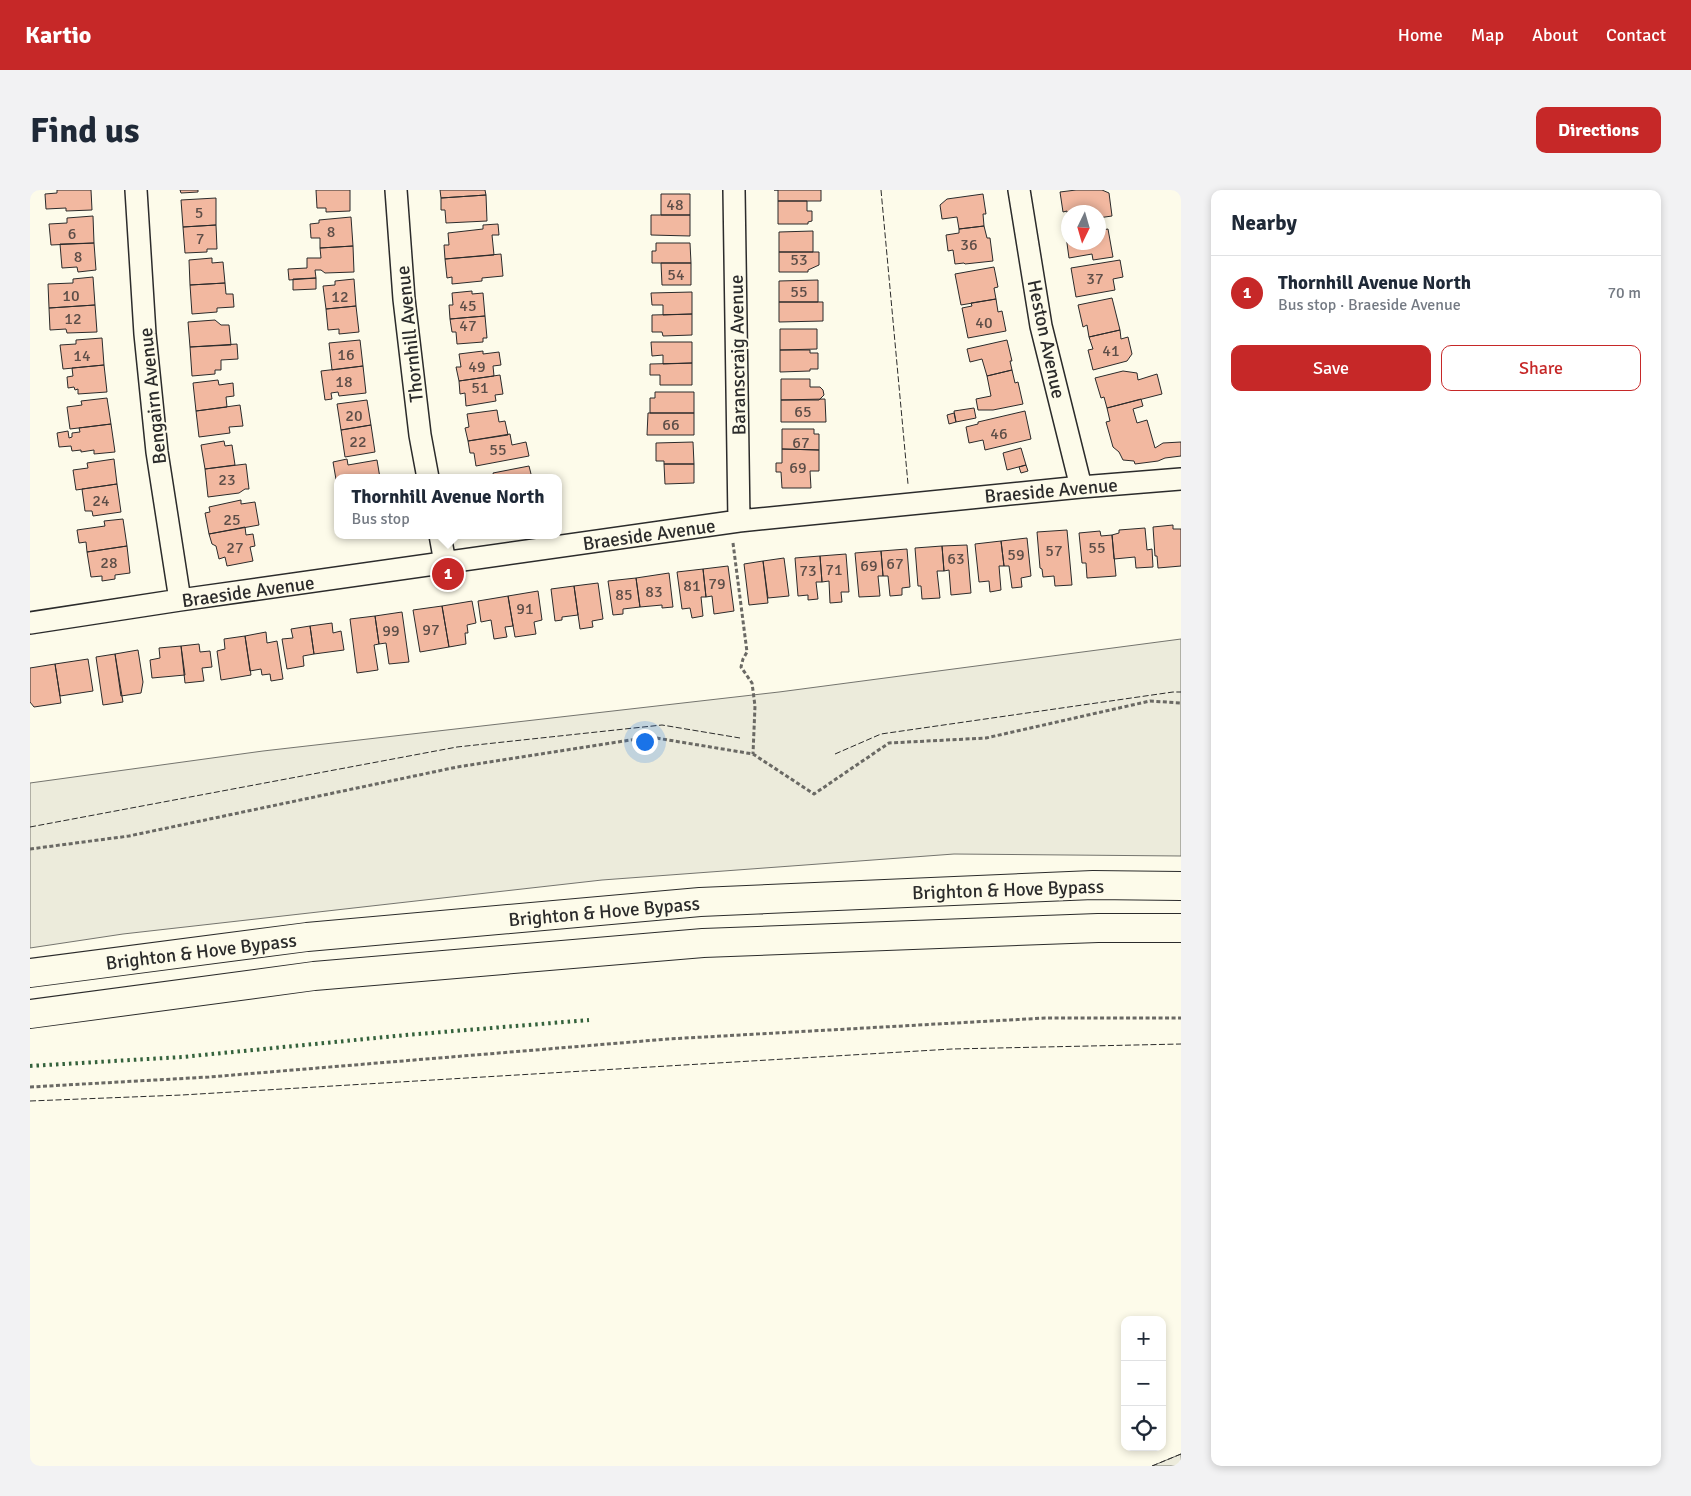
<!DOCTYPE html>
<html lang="en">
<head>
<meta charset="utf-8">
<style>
  body { margin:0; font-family:Signika,sans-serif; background:#f2f2f3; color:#1f2937 }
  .controls { position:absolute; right:15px; bottom:15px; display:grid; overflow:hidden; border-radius:10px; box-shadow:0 2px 8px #0003 }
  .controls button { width:45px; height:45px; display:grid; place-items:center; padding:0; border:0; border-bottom:1px solid #e0e1e3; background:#fff; color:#1f2937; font:25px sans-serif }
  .compass { position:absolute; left:1031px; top:15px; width:45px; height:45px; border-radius:50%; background:#fff; box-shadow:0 2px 8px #0003; rotate:185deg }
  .you { position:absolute; left:614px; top:551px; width:18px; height:18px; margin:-12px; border:4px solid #fff; border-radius:50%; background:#1a73e8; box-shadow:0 0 0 8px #1a73e833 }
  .badge { display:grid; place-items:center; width:32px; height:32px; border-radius:50%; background:#c62828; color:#fff; font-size:16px; font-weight:700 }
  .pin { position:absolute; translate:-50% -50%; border:2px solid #fff; box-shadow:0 1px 5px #0006 }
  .popup { position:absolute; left:304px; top:284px; width:228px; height:65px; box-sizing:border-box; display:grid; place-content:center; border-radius:10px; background:#fff; filter:drop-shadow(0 1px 4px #0005); font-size:16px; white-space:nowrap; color:#747a83 }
  .popup b { font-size:19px; color:#1f2937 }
  .popup::after { content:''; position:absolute; left:50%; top:100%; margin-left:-10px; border:10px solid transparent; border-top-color:#fff }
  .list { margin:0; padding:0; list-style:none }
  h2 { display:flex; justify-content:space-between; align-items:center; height:65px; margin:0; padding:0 20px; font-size:21px }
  h2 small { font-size:16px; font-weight:400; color:#747a83 }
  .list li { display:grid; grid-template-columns:32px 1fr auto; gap:15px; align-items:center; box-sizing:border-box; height:75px; padding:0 20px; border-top:1px solid #e0e1e3 }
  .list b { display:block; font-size:19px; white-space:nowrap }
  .list p { margin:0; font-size:16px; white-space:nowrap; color:#747a83 }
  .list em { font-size:16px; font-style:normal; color:#747a83 }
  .actions { display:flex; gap:10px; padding:15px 20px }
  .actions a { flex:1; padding:11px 0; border:1px solid #c62828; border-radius:10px; text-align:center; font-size:18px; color:#c62828 }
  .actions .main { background:#c62828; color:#fff }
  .icon { flex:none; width:28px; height:28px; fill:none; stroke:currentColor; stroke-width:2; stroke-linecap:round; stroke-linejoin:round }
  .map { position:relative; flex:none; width:1151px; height:1276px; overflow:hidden; border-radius:10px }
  header { display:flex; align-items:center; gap:30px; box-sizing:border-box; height:70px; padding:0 25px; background:#c62828; color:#fff }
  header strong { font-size:24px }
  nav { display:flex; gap:28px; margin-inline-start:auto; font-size:18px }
  .intro { display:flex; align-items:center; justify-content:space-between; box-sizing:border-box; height:120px; padding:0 30px }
  h1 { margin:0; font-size:35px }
  .button { padding:12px 22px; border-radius:10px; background:#c62828; color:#fff; font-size:18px; font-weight:700 }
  main { display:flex; gap:30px; padding:0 30px }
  aside { flex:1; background:#fff; border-radius:10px; box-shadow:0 2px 8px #0003 }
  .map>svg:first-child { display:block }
</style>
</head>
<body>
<header>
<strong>Kartio</strong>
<nav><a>Home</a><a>Map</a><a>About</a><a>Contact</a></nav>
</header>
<div class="intro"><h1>Find us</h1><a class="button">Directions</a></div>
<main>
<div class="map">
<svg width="1151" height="1276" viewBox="0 0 1151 1276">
  <rect width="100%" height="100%" fill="#fdfbea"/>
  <path fill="#ecebdb" stroke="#74746e" d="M1151,449V666L924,664L572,690L93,744L0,758V593L233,561L749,502Z
    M1151,1264V1276H1122Z"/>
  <path fill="#f2b8a0" stroke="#2b2b2b" d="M27,0H61L62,20L36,21V18L16,19L15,4L27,3Z
    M150,0H168V2L151,3Z
    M286,0H320V21L296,22V18H287Z
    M410,0H455L456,5L411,8Z
    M744,0H791V11H748V0Z
    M1046,0H1072L1079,3L1082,26L1068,28V22H1038V31L1037,21L1033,22L1030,2Z
    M631,4H660V25H631Z
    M953,4L956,24H953L954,36L929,39L927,27L912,29L910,15L917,9Z
    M456,5L457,31L416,33L415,20H411V8Z
    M186,8V35L153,37L151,10Z
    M748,11H777V21H782V31L778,32V34H748Z
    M621,25H660V46L621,45Z
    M63,26L64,53L21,55L19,34L37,33V28Z
    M321,27L323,56L290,58V48H281L280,34L289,33V30Z
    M1068,28L1072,40L1078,39L1083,67L1063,70L1062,64L1039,68L1036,46H1038V52H1068Z
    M468,34L469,45H462L464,65L415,69L414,55H419L418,43L453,39V35Z
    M186,35L187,59H177V62L155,63L153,37Z
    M954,36L957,48H960L963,71L935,74L934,73L925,74L923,60L918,61L916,45L929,43V39Z
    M783,41V62H749V42Z
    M64,53L66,80L48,82L47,77L32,78L30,54Z
    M626,53H660L661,73H622V61H626Z
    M323,56L324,82L295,83L291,80H285L286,88L259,90L258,79L277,78V68H291L290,58Z
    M749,62H789V75L778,80V82H749Z
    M471,64L473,86L452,88V91L422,94V87L417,88L415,69Z
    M182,68V73L193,72L195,93L160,95L159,70Z
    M1090,70L1093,87L1083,89L1085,100L1046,107L1041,78Z
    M631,73H661V95H632Z
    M964,77L968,97L964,98L966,109L931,115L925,84Z
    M63,87L65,115L19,118L18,94L43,93V89Z
    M286,88V99L263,100V89Z
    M324,89L326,116L296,119L293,96L305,95V91Z
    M788,90V112H749V91Z
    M195,93L196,104H203L204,117L187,118V122L162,124L160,95Z
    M442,101V104L453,103L455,126L420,129L419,115H423L422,103Z
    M662,102V124L633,125V115H622L621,103Z
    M1082,108L1090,140L1059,147L1057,135L1053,137L1048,115Z
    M966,109L968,122L972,121L976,141L938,148L932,118L942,116L941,113Z
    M749,112H793V131L749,132Z
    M65,115L67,142L37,143L36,139L20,140L19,118Z
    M326,116L329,142L309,144V139L298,140L296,119Z
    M662,124V145L633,146L632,142H622V125Z
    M455,126L457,148H453V152L427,154L426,142H422L420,129Z
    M185,130L191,135H199L201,155L160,157L158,132Z
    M750,139H787V159L750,160Z
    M1090,140L1091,149L1098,147L1102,164L1097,171L1063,180L1058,160L1063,159L1059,147Z
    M72,148L74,175L33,179L30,155L46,154V150Z
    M330,150L333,176L302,180L299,153Z
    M977,150L982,171H980L982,180L957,186L952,169L940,172L937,159Z
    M621,152H662V173L633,174V165L622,166Z
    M207,154L208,169L191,170V180H185V184L162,186L160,157Z
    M750,160H780V163H788V179H780V181L750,182Z
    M453,161V164L469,162L471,175L463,176L464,186L429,191L426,177H431L429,164Z
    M662,173V195H630V185H620V174Z
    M74,175L77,202L48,204V199L45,200L44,197L38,198L37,187L43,186L42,178Z
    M333,176L336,203L309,206L308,202L301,203L302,209L295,210L291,181Z
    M982,180L985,193L988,192L993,214L963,220H948L946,209L961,206L957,186Z
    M1093,181L1107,183L1108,190L1127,184L1132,204L1077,218L1074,207L1071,208L1065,188Z
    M470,185L473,204L465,205L466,211L436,216L435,203L430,204L429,191Z
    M751,189H780V197H790L793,200L794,205L789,210H751Z
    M188,190L189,195L203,193L204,206L196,207L197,217L166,221L163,193Z
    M625,202H664V223H620V208H625Z
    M77,208L81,234L40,239L37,217L52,215L51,211Z
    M795,209L796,232H751V210Z
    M1111,209L1113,216L1103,219L1107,233L1117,230L1125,258L1133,253L1151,252V266L1135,268L1128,271L1105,274L1104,271L1093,270L1089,262L1083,257L1076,232L1080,231L1077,218Z
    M337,210L341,235L311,240L307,214Z
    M210,215L213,236L199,237L200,243L169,247L166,221Z
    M944,218L946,228L926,232L924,221Z
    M467,220L469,232L475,231L478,245L438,251L435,238L439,237L437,224Z
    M995,221L1001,249L955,260L953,250L939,253L936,237L948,234V232Z
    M618,223H664V245H617Z
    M924,223L926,232L919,234L917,225Z
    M81,234L85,262L64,264V260L51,262V260L42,261L41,256L29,257L27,243L38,241L39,248L42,247V243L50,242L49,238Z
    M341,235L345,262L315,267L311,240Z
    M752,239H784V244H789V260L752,259Z
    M480,244L482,255L496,252L499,266L446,276L444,263H440L438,251Z
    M194,251L195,256L202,255L205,275L175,279L171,255Z
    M663,252L664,274H634V271H626V253Z
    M991,258L996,275L977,280L973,263Z
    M752,259L789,260V281H780L781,298H752L751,282H746V273H752Z
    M84,269L87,294L46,300L43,280L58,278L57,273Z
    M317,269L318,275L347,270L350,288H308V301L303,272Z
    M216,274L219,299H215L209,303L178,307L175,279Z
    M634,274H664V293L635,294Z
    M996,275L998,281L991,283L989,277Z
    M499,276L502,288H464L463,283Z
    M87,294L91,322L63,326L62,321H55L52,299Z
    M211,310V314L225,312L229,335L179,344L175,323L180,322L179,317Z
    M93,329L97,356L57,362L56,352L49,353L47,340L75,336L74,331Z
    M1143,335V339H1151V376L1128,378L1127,366H1125L1123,337Z
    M215,337L216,345L223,344L225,356L220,357L223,371L197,376L195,367L189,369L186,356L182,354L179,344Z
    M1115,338L1117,360L1122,359L1123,377L1106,378L1105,367L1084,369L1082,345L1089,343V340Z
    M1037,340L1042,395L1025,396L1024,386L1013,387L1012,379L1010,378L1007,342Z
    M1070,341L1071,346L1082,345L1086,386L1057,388L1056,373H1052L1049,343Z
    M997,348L1001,386L991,388L992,397L982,398L979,376H974L971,351Z
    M971,351L974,376H969L971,400L960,402L959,391L949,392L945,354Z
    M937,355L941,403L921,405L919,380L914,381L912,356Z
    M97,356L100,383L85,385V389L72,391V386L61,387L57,362Z
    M912,356L914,381H907L910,408L892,409L891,396H888L885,358Z
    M877,359L880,397L872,398V405L860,406L858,386H853L851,361Z
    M851,361L853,386H848L850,406L829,407L825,363Z
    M816,364L819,402H811L812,412L800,413L799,391L792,392L790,366Z
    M790,366L792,392H786L788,409L778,410V405L768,406L765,368Z
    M754,368L759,406L738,408L733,371Z
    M733,371L738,413L719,415L714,374Z
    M698,376L704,421L684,424L682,406L676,407L673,379Z
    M673,379L676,407H671L673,426L662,428L660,418L652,419L647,382Z
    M639,383L643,417L632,418V415L610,417L606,388Z
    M606,388L610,417L593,419V424L583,425L578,391Z
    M568,393L573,429L562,431L563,437L550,439L544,396Z
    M544,396L548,425L532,427V430L525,431L521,399Z
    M508,401L512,430L504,432L506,444L485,447L478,406Z
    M478,406L483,436L475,437L477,447L464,449L461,430L451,432L448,411Z
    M442,411L446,433L437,435L438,443H435L436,454L419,457L412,416Z
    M412,416L419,457L390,462L383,420Z
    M372,422L379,472L359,474L356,453L349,454L345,426Z
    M345,426L349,454L344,455L348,480L327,483L320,429Z
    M302,433L303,443L311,441L314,460L284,464L280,436Z
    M280,436L284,464L273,466L274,476L257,479L252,449L263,448L261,439Z
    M236,442L237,453L247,451L253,489L241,491L240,484L232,485L231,479L220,481L215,446Z
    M215,446L221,485L191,490L187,461L195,459L194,449Z
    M169,454L170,462L180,461L182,477L172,478L174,491L155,493L151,456Z
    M151,456L155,485L122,488L120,470L130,468L129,458Z
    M108,460L113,492L111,503L91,506L85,464Z
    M85,464L93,512L73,515L66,467Z
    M58,469L63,501L30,506L25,474Z
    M25,474L31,513L4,517L0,512V478Z"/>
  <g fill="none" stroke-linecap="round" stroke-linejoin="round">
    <g stroke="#2b2b2b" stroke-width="24">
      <path id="minor" d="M106,0L115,144L127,262L150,410
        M366,0L374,109L390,245L398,288
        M704,0L709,331
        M989,0L1011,136L1051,297
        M410,345L415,373
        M0,433L150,410L709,331L1051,297L1151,289"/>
    </g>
    <g stroke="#2b2b2b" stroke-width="30">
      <path id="trunk" d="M0,783L277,747L670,712L1063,695L1151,696
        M0,824L284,786L673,753L1068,738H1151"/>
    </g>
    <path stroke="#6a6964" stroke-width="3" stroke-dasharray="4 2.5" stroke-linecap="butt" d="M703,353L717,462L713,469L711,477L722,493L725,516L723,564
      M0,659L99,646L427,577L620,547L723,564L784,604L859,553L956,548L1120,511L1151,513
      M0,897L179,887L638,849L1015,828H1151"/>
    <use href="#minor" stroke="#fdfbea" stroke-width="21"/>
    <use href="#trunk" stroke="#fdfbea" stroke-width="28"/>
    <path stroke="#34623c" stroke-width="4" stroke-dasharray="2.5 4" stroke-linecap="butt" d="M0,876L152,867L376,845L559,830"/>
    <path stroke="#2b2b2b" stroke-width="1" stroke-dasharray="6 2.5" stroke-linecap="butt" d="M851,0L878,294
      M805,564L851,544L1143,502H1151
      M0,637L427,557L632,535L710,548
      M0,911L152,905L922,859L1151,854
      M1122,1276L1151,1264"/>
  </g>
  <g text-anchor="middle" stroke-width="4" stroke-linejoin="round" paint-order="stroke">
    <g font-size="16" fill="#5d4e48">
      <text x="645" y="20">48</text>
      <text x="169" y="28">5</text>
      <text x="301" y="47">8</text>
      <text x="42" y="49">6</text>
      <text x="170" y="54">7</text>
      <text x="939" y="60">36</text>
      <text x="48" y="72">8</text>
      <text x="769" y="75">53</text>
      <text x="646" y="90">54</text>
      <text x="1065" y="94">37</text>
      <text x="769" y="107">55</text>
      <text x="41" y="111">10</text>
      <text x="310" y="112">12</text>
      <text x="438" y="121">45</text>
      <text x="43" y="134">12</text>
      <text x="954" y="138">40</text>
      <text x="438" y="141">47</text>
      <text x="1081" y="166">41</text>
      <text x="316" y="170">16</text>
      <text x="52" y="171">14</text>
      <text x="447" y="182">49</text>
      <text x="314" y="197">18</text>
      <text x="450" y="203">51</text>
      <text x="773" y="227">65</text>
      <text x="324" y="231">20</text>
      <text x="641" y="240">66</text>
      <text x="969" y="249">46</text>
      <text x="328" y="257">22</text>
      <text x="771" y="258">67</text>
      <text x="468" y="265">55</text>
      <text x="768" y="283">69</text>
      <text x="197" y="295">23</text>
      <text x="71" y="316">24</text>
      <text x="202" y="335">25</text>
      <text x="205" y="363">27</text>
      <text x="1067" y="363">55</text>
      <text x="1024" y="366">57</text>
      <text x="986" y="370">59</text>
      <text x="926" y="374">63</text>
      <text x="79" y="378">28</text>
      <text x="865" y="379">67</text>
      <text x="839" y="381">69</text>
      <text x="804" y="385">71</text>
      <text x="778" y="386">73</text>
      <text x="687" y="399">79</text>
      <text x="662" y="401">81</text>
      <text x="624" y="407">83</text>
      <text x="594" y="410">85</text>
      <text x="495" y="424">91</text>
      <text x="401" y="445">97</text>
      <text x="361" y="446">99</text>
    </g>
    <g font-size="19" fill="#2b2b2b" stroke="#fdfbea">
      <text transform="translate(379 144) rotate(-96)" y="7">Thornhill Avenue</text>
      <text transform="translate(1017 149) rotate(78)" y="7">Heston Avenue</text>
      <text transform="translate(707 165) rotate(-91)" y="7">Baranscraig Avenue</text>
      <text transform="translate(122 206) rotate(-96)" y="7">Bengairn Avenue</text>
      <text transform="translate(1021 300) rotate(-5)" y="7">Braeside Avenue</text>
      <text transform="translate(619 344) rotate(-8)" y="7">Braeside Avenue</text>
      <text transform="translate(218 401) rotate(-8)" y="7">Braeside Avenue</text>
      <text transform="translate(978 699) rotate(-2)" y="7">Brighton &amp; Hove Bypass</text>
      <text transform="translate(574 721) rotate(-5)" y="7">Brighton &amp; Hove Bypass</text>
      <text transform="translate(171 761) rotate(-7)" y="7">Brighton &amp; Hove Bypass</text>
    </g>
  </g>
</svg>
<div class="controls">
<button>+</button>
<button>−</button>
<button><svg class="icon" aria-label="locate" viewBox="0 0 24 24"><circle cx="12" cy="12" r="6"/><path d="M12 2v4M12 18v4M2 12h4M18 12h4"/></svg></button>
</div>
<svg class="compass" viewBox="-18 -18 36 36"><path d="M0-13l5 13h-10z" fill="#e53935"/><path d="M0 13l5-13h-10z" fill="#747a83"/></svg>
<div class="you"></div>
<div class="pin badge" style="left:418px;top:384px">1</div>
<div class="popup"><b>Thornhill Avenue North</b>Bus stop</div>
</div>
<aside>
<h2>Nearby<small></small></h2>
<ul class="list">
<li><span class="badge">1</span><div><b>Thornhill Avenue North</b><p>Bus stop · Braeside Avenue</p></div><em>70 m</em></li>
</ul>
<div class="actions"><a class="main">Save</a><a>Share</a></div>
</aside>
</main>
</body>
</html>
